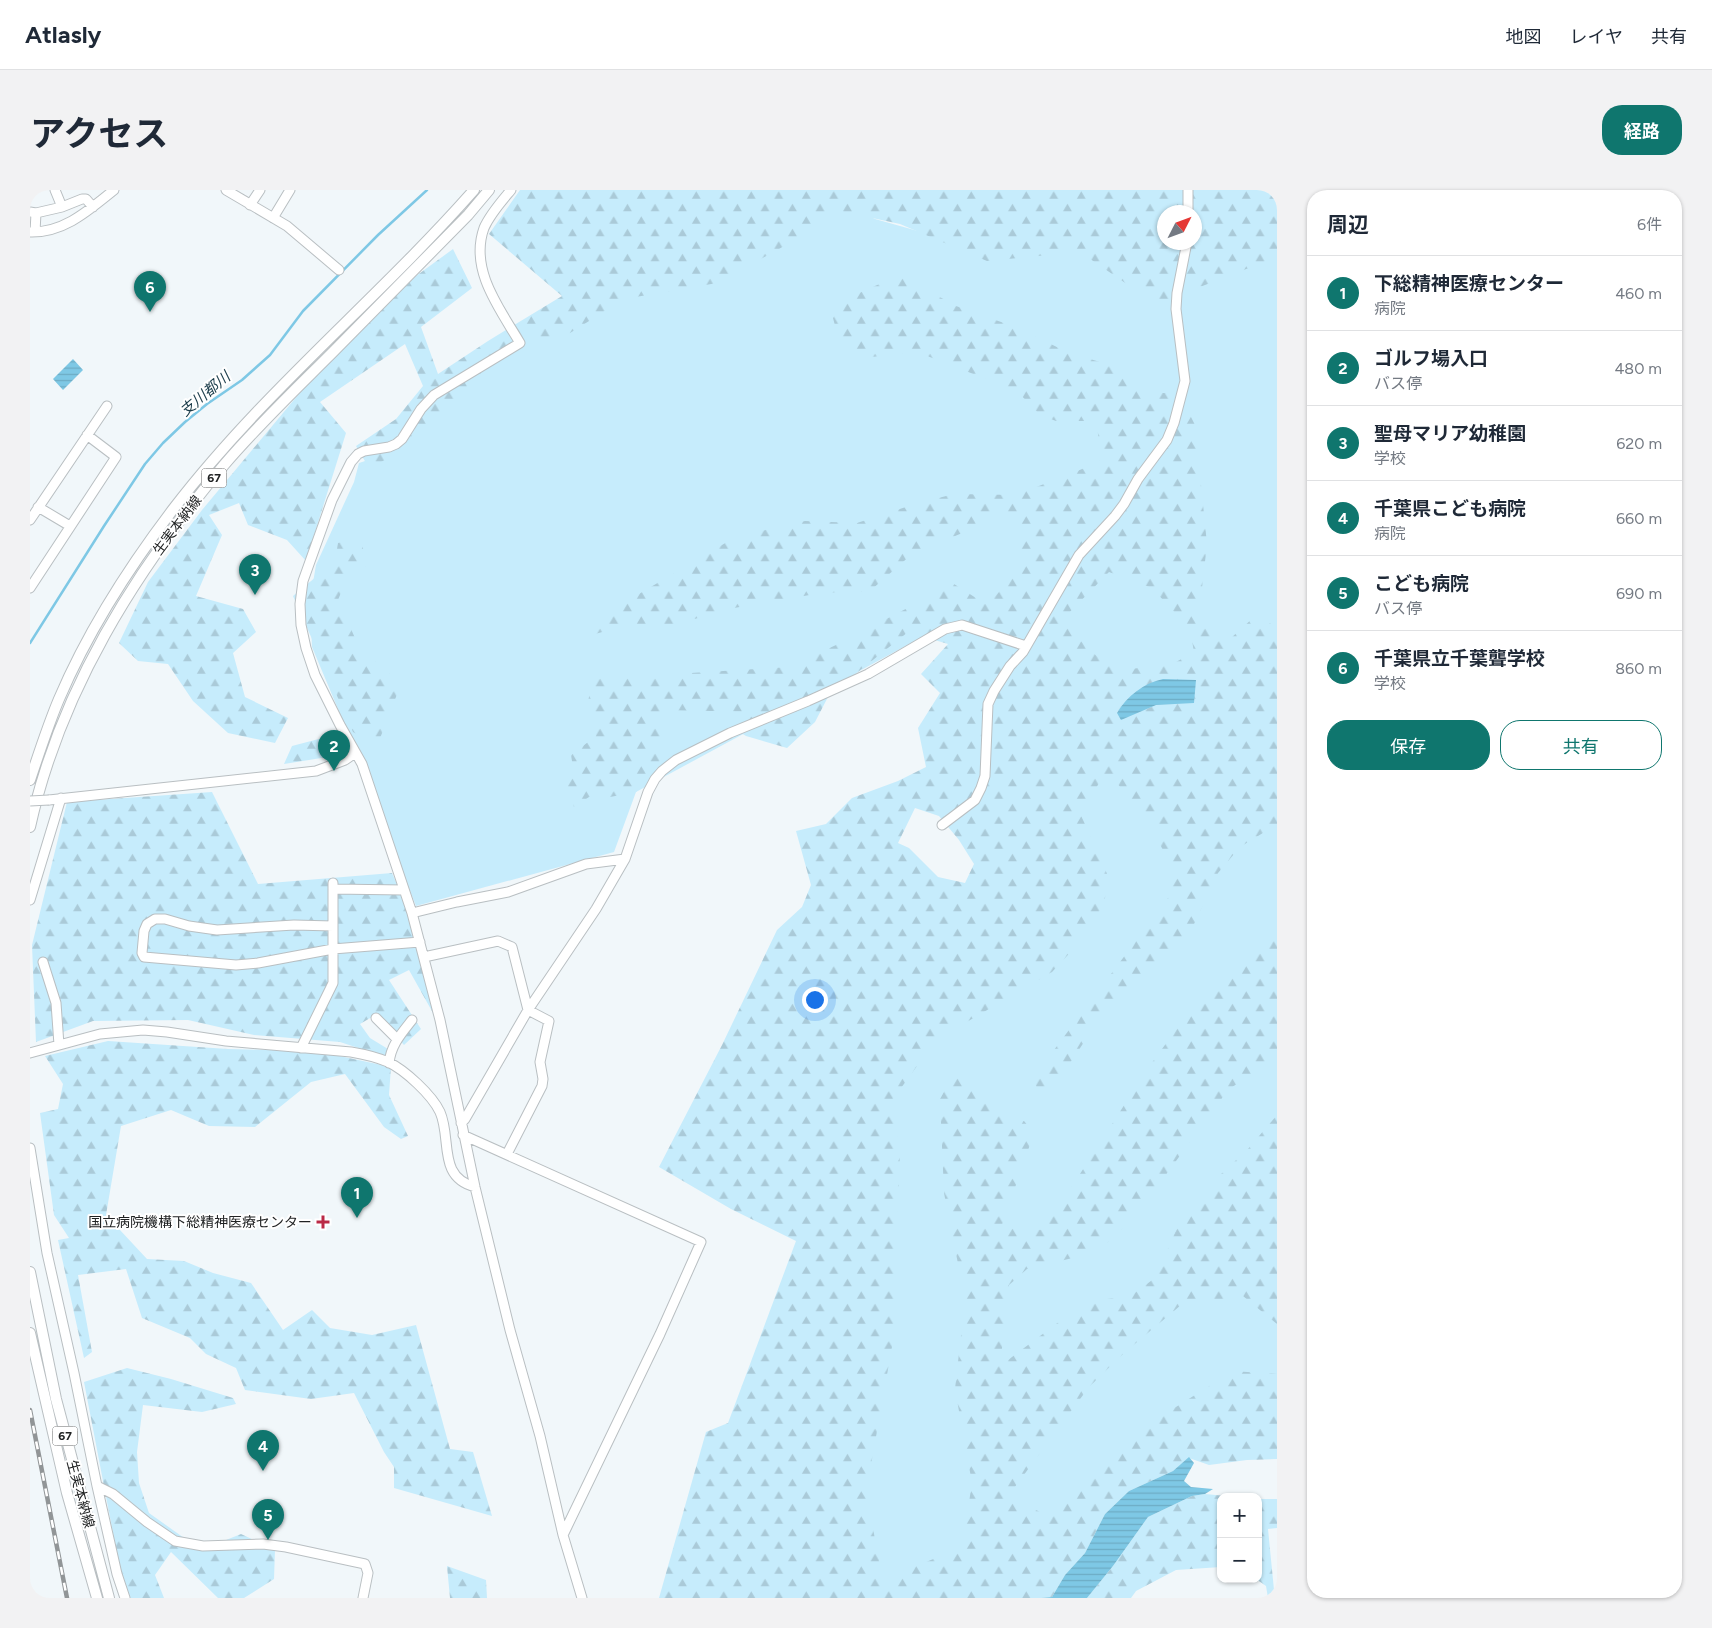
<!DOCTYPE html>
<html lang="ja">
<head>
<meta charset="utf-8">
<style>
  body { margin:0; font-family:Figtree,"Noto Sans JP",sans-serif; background:#f2f2f3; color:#1f2937 }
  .controls { position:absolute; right:15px; bottom:15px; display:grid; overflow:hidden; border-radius:10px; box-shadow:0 1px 4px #0004 }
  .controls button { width:45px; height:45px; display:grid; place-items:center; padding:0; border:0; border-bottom:1px solid #e0e1e3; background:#fff; color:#1f2937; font:25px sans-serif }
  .compass { position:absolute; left:1127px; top:15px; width:45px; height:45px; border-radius:50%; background:#fff; box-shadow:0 1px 4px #0004; rotate:48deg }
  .you { position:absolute; left:784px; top:809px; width:18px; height:18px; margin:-12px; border:4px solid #fff; border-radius:50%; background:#1a73e8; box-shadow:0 0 0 8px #1a73e833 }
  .badge { display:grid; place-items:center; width:32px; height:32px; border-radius:50%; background:#0f766e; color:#fff; font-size:16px; font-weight:700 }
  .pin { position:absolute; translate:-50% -41px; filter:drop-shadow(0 1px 2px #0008) }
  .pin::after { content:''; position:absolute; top:26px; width:18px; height:15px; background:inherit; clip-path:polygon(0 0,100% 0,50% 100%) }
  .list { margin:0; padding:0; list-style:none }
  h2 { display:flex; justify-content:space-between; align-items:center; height:65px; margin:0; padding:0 20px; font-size:21px }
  h2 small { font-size:16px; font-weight:400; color:#747a83 }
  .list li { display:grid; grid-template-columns:32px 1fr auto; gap:15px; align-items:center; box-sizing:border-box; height:75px; padding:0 20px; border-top:1px solid #e0e1e3 }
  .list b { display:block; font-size:19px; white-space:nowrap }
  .list p { margin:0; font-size:16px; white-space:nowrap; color:#747a83 }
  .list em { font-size:16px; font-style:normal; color:#747a83 }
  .actions { display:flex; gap:10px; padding:15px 20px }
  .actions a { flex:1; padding:11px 0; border:1px solid #0f766e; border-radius:20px; text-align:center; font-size:18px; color:#0f766e }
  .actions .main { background:#0f766e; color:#fff }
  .map { position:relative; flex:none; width:1247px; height:1408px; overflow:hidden; border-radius:20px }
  header { display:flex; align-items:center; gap:30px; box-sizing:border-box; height:70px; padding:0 25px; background:#fff; border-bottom:1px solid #e0e1e3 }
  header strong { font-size:24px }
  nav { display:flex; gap:28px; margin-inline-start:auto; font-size:18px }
  .intro { display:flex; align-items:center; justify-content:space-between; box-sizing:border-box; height:120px; padding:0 30px }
  h1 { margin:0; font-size:35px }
  .button { padding:12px 22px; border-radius:20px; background:#0f766e; color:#fff; font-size:18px; font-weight:700 }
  main { display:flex; gap:30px; padding:0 30px }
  aside { flex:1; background:#fff; border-radius:20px; box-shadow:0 1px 4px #0004 }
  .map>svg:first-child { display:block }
</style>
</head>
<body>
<header>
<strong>Atlasly</strong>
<nav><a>地図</a><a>レイヤ</a><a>共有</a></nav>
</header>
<div class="intro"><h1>アクセス</h1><a class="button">経路</a></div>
<main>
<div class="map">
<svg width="1247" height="1408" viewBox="0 0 1247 1408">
  <defs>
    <pattern id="forest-firs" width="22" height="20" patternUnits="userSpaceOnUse" patternTransform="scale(1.25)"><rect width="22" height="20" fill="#c6ecfc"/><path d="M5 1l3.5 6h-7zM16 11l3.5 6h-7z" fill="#aacad8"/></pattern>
    <pattern id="water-rules" width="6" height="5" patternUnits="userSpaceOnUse" patternTransform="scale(1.25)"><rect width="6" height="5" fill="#7ec8e5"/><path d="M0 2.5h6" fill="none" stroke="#6dacc4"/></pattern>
  </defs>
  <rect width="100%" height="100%" fill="#f1f7fa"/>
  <path fill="#c6ecfc" d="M815,13L845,29L963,62L1031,38L1124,65L1247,51V1223L1156,1237L1050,1343L853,1408L828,1346L856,891L964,740L929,427L606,602L584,662L386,716L313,531L282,457L280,410L286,375L324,292L329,273L359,263L404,213L564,105Z"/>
  <path fill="url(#forest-firs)" fill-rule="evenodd" d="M490,0H1247V67L1126,114L1050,62L957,71L870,34L810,21L749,59L687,93L594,109L540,143L496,152L426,209L406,227L385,255L339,278L326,256L366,229L393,196L375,154L290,212L316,243L276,371L257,350L218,335L209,313L179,325L192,345L166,406L213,419L226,442L203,463L215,507L258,528L245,553L198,543L163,511L138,474L108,471L89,453L118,392L172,320L273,199L386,86L423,59L442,98L391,137L408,184L458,151L532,106L459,44ZM1134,22H1164V52H1134Z
    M870,85L926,116L988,138L1037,162L1093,179L1118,203H1139L1156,217L1165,235L1177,354L1169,424L1186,447L1201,448L1223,428L1247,436V644L1241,638L1210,657L1188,683L1158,747L1062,840L1013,914L1003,888L1141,704L1139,671L1121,638L1087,593L1073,587L1050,623L1078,686L1075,708L1062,739L1022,782L906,850L863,909L870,961L863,1151L836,1303L853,1390L932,1357L942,1293L925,1199L935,1109L914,1003L910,909L924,884L945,895L977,932L994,931L1004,943L971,1038L1014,1040L1118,878L1165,814L1244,748L1247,747V866L1198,900L1105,1027L1067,1062L997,1079L979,1095L970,1176L1038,1125L1066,1110L1099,1107L1125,1088L1147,1038L1190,985L1218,959L1247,925V1134L1213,1106L1151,1115L1094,1163L1059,1197L979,1305L1017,1326L1138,1222L1203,1181L1247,1184V1269L1217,1270L1179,1275L1159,1268L1143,1281L1099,1301L1075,1324L1055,1363L1035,1385L1022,1407L1011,1408H629L676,1242L698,1233L766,1051L701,1019L629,977L692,855L747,740L772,717L781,695L766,641L796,634L822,608L868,591L896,577L888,538L910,503L891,484L918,454L878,442L799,505L785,532L757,558L716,546L703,538L729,522L633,520L629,581L606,602L580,607L565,603L544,617L534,584L543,577L541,565L566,546L557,516L563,489L759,477L806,455L924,394L957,415L992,377L990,344L981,327L960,322L937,341L882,364L840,401L791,403L704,418L632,438H586L548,449L597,411L697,352L742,338L775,331L827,333L885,314L924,304L986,305L1070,272L1067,231H1026L1010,225L987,201L887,162L832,168L808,147L803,128L813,110ZM1079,382L1122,398L1160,439L1164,462L1146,472L1102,479L1073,472L1049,449L1036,426ZM1103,504L1164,513L1126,515L1091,530L1087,523L1092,514ZM885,618L909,626L929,650L944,674L935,693L908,687L879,658L868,653Z
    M331,346L336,377L322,375L308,410L329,457L371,494L347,556L323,542L263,406L305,371L308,353Z
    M300,546L310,565L254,574L262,556Z
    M182,602L228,694L362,683L376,715L408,817L403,823L379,780L359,790L391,839L374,855L347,824L330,834L340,848L358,859L356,867L310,852L224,845L158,830L63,831L6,852L2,755L37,612Z
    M78,851L198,859L286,861L361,877L359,905L378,946L371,949L354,937L315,884L281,892L225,937L179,936L141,920L91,936L76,1025L117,1069L154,1071L183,1083L221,1093L253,1140L282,1120L300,1138L342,1145L386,1135L420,1259L443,1262L462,1326L364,1298V1277L354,1262L324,1203L281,1209L215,1200L206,1178L176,1164L160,1148L112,1128L96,1079L48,1085L62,1162L54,1168L28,1050L39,1048L24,1025L10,923L28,919L33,894L15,866Z
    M97,1178L141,1189L203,1208L206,1214L172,1222L113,1215L107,1262L109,1293L119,1323L171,1360L211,1344L245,1360L244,1389L214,1408H188L141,1362L125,1385L134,1408H98L93,1395L54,1192Z
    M1175,1304L1207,1307H1191V1377L1146,1380L1106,1401L1101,1408H1057L1083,1376L1118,1327L1162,1306Z
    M1228,1309H1247V1338L1238,1339L1244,1400H1247V1408H1238L1236,1396L1226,1389H1228Z
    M417,1376L456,1390L457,1408H420Z"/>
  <path fill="url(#water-rules)" d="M43,169L53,180L33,200L23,189Z
    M1133,489L1166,490L1164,513L1126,515L1091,530L1087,523C1097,506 1114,493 1133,489Z
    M1159,1267L1164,1273L1154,1291L1161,1297L1183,1299L1175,1304L1162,1306L1118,1327L1083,1376L1057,1408H1011L1022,1407L1035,1385L1055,1363L1075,1324L1099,1301L1143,1281Z"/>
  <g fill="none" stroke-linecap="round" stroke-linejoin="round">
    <path stroke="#7ec8e5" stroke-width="2.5" d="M0,453L74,336L115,274L133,253L155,232L177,214L212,190L240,165L273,121L348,45L397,0"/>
    <g stroke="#b9bfc2" stroke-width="11">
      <path id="minor" d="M25,0L32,17
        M196,0L257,36L309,80
        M481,0C471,12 460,24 454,38C439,80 470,119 490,153L404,205L391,219L372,249L366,254L359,257L334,261L328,264L321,272L302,310L273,391L270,414L271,435L276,458L285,485L310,535L332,574L382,723L410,830L445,997L480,1140L510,1246L533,1345L552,1408
        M220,15L230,0
        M0,22L6,23L32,17L52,9H56L63,17
        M1158,22V0
        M243,28L260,0
        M0,42C34,43 59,20 84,0
        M5,42L6,23
        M8,317L40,336
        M0,330L77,216
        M0,398L86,267L57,245
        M19,610L286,581L315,570L325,563
        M912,635L945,610L951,598L955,586L958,514L964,501L980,476L993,462L1049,365L1085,326L1094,314L1108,289L1137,250L1144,233L1155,191L1146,119L1147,103L1157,52
        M303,699L374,700
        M0,710L31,608
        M382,723L427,712L478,702L556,674L595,669
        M303,736L264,735L187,740L159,736L135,729H125L117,734L114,741L112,763L114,767L206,775L228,773L303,759L390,752
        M394,767L468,751L482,757L498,820L519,831L510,872L513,889L512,896L477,964
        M13,772L26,813L29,855
        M346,828L367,849
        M271,858L303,793V693
        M0,863L70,844L113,840L137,842L196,851L321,862C333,864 346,867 358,872C375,880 402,905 410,922C422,949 407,987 445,997
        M359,873C361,855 371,844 382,830
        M431,933L435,929L498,820L566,719L595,669L618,602L625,589L632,581L646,570L700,543L778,511L838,484L915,439L932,435L996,456
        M433,945L671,1052L630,1144L533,1345
        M0,958L17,1063L44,1183L67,1296L83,1304L117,1332L145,1351L173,1356L233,1354L256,1357L335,1374L338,1383L333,1408
        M67,1296L87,1384L95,1408"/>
    </g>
    <g stroke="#b9bfc2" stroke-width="12">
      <path id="major" d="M0,590C9,563 18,535 29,509C58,441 99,377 144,318C233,202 348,109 444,0
        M0,637C30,501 105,381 194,275C228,235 266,199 303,162C348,116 393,71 438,25L459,0
        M0,1082L26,1209L79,1408
        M0,1143L37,1303L67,1408"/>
    </g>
    <use href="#minor" stroke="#fff" stroke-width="9"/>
    <use href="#major" stroke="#fff" stroke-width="10"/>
    <g stroke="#919597" stroke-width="4.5">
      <path id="rail" d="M0,1220L37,1408"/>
    </g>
    <use href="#rail" stroke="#fff" stroke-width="2.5" stroke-dasharray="8" stroke-linecap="butt"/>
    <g stroke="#b9bfc2" stroke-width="11" stroke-linecap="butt">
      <path id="minor-bridge" d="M0,611L19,610"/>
    </g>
    <use href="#minor-bridge" stroke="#fff" stroke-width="9"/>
  </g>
  <path fill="#ba2946" stroke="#fff" stroke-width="2" d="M290.5 1024.5h5v5h5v5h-5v5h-5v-5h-5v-5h5z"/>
  <g text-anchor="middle" stroke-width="4" stroke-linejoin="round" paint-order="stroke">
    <g fill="#fff" stroke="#636465" stroke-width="1">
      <rect x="171.5" y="278.5" width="25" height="19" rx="4"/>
      <rect x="22.5" y="1236.5" width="25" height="19" rx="4"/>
    </g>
    <g font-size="12" font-weight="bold" fill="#202223">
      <text x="184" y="292">67</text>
      <text x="35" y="1250">67</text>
    </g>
    <g font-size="14" fill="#202223" stroke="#fff">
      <text transform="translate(147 335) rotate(-53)" y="5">生実本納線</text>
      <text transform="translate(51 1304) rotate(75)" y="5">生実本納線</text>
    </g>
    <g font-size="14" fill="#202223" stroke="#fff" text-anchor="end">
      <text x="282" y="1037">国立病院機構下総精神医療センター</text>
    </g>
    <g font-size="15" font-style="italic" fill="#1a3c4a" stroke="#fff">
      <text transform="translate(175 204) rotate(-40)" y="5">支川都川</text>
    </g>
  </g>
</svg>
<div class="controls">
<button>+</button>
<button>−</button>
</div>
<svg class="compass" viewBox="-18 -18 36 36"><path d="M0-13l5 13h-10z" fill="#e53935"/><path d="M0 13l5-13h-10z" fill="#747a83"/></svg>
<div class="you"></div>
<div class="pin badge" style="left:327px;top:1028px">1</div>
<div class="pin badge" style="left:304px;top:581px">2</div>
<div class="pin badge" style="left:225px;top:405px">3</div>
<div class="pin badge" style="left:233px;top:1281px">4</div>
<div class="pin badge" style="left:238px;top:1350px">5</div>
<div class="pin badge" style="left:120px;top:122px">6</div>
</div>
<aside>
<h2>周辺<small>6件</small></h2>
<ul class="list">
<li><span class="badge">1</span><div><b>下総精神医療センター</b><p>病院</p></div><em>460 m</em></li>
<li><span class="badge">2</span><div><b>ゴルフ場入口</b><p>バス停</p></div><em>480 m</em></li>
<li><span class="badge">3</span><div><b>聖母マリア幼稚園</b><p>学校</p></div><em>620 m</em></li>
<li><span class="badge">4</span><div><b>千葉県こども病院</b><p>病院</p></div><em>660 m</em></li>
<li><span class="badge">5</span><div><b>こども病院</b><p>バス停</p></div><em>690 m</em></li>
<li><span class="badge">6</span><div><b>千葉県立千葉聾学校</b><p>学校</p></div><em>860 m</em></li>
</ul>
<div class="actions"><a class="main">保存</a><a>共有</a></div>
</aside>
</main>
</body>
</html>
